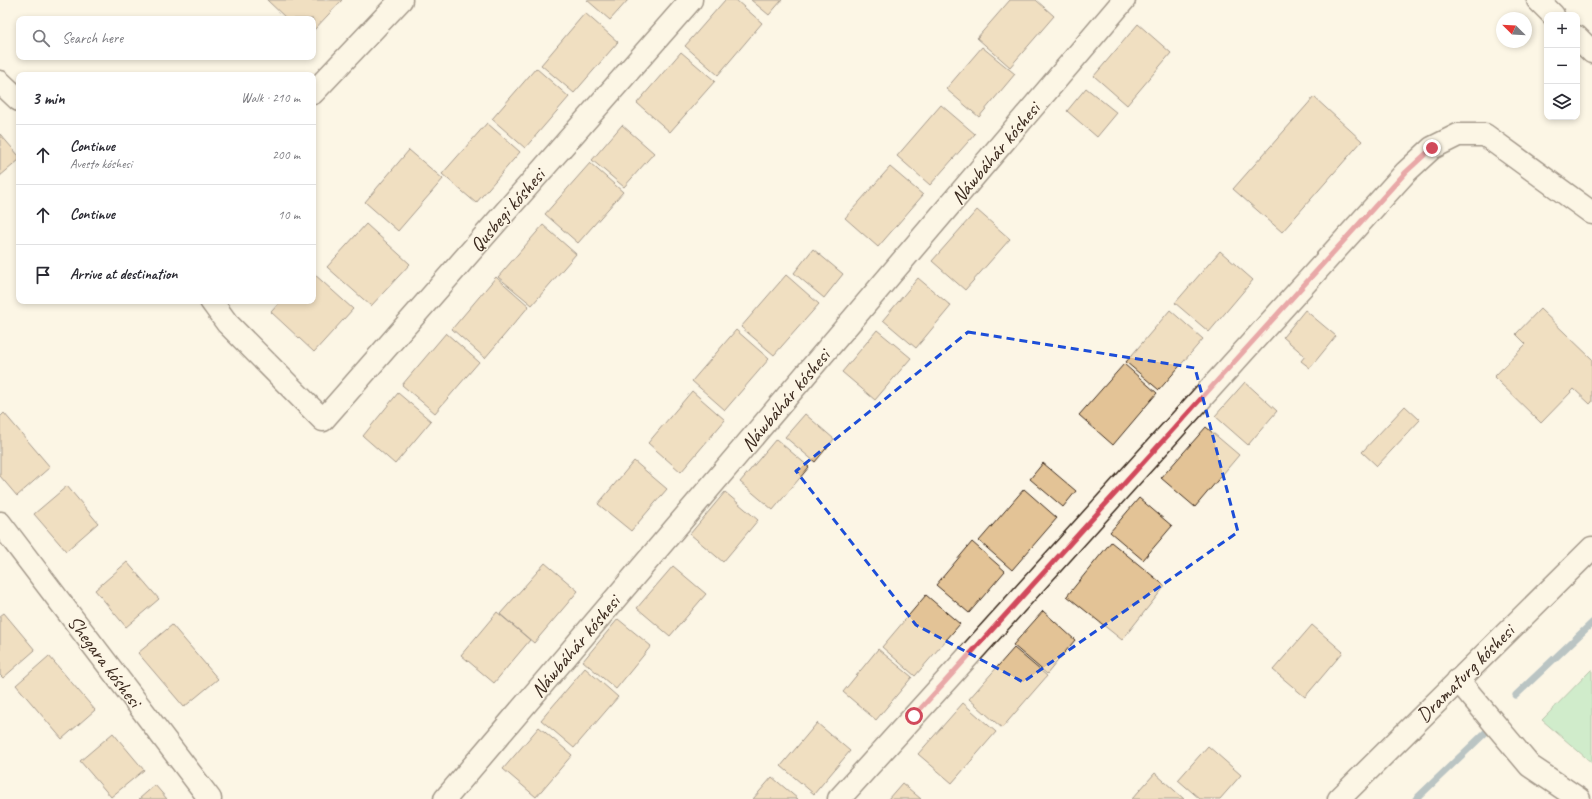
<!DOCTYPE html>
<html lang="en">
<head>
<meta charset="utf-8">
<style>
  body { margin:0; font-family:Caveat,sans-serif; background:#f2f2f3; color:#2b2b33 }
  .controls { position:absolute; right:12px; top:12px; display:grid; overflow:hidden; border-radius:8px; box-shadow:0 2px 6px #0003 }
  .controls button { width:36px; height:36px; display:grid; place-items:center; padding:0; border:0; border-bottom:1px solid #e1e1e2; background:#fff; color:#2b2b33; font:20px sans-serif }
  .compass { position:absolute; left:1496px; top:12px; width:36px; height:36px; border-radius:50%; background:#fff; box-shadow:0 2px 6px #0003; rotate:294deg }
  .stop { position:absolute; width:12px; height:12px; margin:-9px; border:3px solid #d1495b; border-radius:50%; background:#fff }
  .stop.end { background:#d1495b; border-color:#fff; box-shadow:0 1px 4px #0008 }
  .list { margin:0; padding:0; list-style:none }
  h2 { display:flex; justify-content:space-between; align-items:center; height:52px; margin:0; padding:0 16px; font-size:17px }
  h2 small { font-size:13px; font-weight:400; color:#7c7c81 }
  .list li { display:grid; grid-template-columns:26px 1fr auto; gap:12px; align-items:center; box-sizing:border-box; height:60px; padding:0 16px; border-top:1px solid #e1e1e2 }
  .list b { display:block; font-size:15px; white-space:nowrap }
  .list p { margin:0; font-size:13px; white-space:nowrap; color:#7c7c81 }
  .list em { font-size:13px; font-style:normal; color:#7c7c81 }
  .icon { flex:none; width:22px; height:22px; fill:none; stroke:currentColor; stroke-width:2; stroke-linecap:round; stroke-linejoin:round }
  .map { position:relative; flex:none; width:1592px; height:799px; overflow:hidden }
  .search { position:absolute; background:#fff; box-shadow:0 2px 6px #0003; left:16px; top:16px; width:300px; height:44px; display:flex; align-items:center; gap:10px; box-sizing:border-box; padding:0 14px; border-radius:8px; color:#7c7c81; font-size:15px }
  .panel { position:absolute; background:#fff; box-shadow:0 2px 6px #0003; left:16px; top:72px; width:300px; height:232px; border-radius:8px }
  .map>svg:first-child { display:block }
</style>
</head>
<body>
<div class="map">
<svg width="1592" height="799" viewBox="0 0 1592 799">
  <rect width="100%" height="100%" fill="#fcf5e5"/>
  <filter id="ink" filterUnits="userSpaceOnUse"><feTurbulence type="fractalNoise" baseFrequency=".025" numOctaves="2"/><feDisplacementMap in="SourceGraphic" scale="8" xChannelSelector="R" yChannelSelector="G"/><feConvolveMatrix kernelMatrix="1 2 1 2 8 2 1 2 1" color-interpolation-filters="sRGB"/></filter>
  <g filter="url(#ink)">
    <path fill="#9be0ac" stroke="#6b8565" d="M1592,669V763L1542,720Z"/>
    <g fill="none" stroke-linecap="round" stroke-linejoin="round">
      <path stroke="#6b8899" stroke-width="7" d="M1516,695L1592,623
        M1416,799L1486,732"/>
    </g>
    <path fill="#e3c396" stroke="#3b2a1e" d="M267,0H342L313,31V19H287Z
      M587,0H628L610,20Z
      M725,0H736L762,23L718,75L685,46Z
      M751,0H782L769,15Z
      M1010,0H1036L1054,16L1010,67L977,38Z
      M585,13L618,42L574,93L541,65Z
      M1138,24L1171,53L1127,105L1094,76Z
      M982,47L1015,74L979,117L946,89Z
      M681,52L715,81L670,132L637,103Z
      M536,68L569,97L525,148L492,119Z
      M1086,88L1117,113L1097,137L1067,111Z
      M1314,97L1362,141L1282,232L1233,189Z
      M941,105L975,134L930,185L897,156Z
      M487,123L520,152L476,203L442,174Z
      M622,125L654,153L624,187L592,160Z
      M0,134L19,156V160L0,176Z
      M409,150L443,179L398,231L365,202Z
      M590,163L623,192L578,243L545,214Z
      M890,167L923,195L878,247L845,218Z
      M977,210L1010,239L965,290L932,261Z
      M366,224L410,264L371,306L327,267Z
      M543,225L576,254L532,305L498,277Z
      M813,249L843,274L824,298L794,273Z
      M1220,251L1253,280L1209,332L1175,303Z
      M313,273L353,309L314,352L271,312L281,301H313Z
      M786,275L819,304L774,355L741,327Z
      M496,277L529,306L485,358L452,329Z
      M918,278L951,306L916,348L883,320Z
      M1540,309L1592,359V402L1590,404L1574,389L1541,423L1494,377L1526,344L1516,334Z
      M1170,310L1203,339L1159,390L1126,362Z
      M1305,310L1336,336L1310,368L1301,361L1305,356L1283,337Z
      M736,330L769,359L725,410L692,381Z
      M877,330L911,358L875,400L842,372Z
      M446,333L479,362L435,413L402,385Z
      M1124,364L1157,393L1113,445L1079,415Z
      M1245,382L1277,411L1248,445L1215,416Z
      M692,391L725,420L681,472L648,443Z
      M398,393L431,421L395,464L363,436Z
      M1405,406L1420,420L1377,466L1362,452Z
      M4,413L50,467L17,496L0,476V417Z
      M805,414L834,439L815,462L785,437Z
      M1206,427L1239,455L1195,507L1161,478Z
      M776,439L809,467L773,510L740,482Z
      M634,461L667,489L631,531L598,504Z
      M1043,463L1076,491L1063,507L1030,479Z
      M67,486L98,523L66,551L34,514Z
      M1024,489L1057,518L1012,570L979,541Z
      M725,492L758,520L723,562L690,534Z
      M1139,498L1172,526L1143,560L1110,532Z
      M972,542L1005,571L969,613L936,585Z
      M1111,542L1165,586L1122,640L1067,596Z
      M127,562L159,599L126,627L95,590Z
      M545,563L578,591L534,643L500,614Z
      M673,566L706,594L670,636L637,608Z
      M926,595L960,624L915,676L882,647Z
      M1043,611L1075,640L1047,674L1013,645Z
      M497,612L530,640L494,683L461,655Z
      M4,613L35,650L3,678L0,675V616Z
      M618,619L651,646L616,689L583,661Z
      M172,625L218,679L184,707L138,653Z
      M1312,625L1343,652L1305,697L1273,670Z
      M1014,648L1047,676L1002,728L969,699Z
      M878,649L912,677L876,720L843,692Z
      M49,656L95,710L62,739L16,685Z
      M585,668L618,697L574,748L541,720Z
      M963,703L996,732L952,783L918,754Z
      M817,723L850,751L814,794L781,766Z
      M539,727L572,755L536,797L503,769Z
      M113,733L144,770L111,797L80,761Z
      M1208,746L1241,775L1220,799H1200L1178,780Z
      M1155,773L1184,799H1132Z
      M772,777L798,799H753Z
      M902,783L921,799H888Z
      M155,785L167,799H139Z"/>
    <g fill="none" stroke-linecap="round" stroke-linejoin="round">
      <g stroke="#3b2a1e" stroke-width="25">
        <path id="minor" d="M1538,0L1553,15
          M1577,37L1592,52
          M0,82L19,100
          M313,93L401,0
          M211,301L227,323L323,420L691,0
          M0,523L210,799
          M1458,680L1530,766L1579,799
          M445,799L1124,0
          M839,799L1406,172L1432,148L1458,135H1485L1592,213"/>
      </g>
      <g stroke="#3b2a1e" stroke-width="25">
        <path id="tertiary" d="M1339,799L1592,548"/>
      </g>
      <use href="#minor" stroke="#fcf5e5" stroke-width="22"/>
      <use href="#tertiary" stroke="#fcf5e5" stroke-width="22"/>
    </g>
  </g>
  <g fill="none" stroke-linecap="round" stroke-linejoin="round" filter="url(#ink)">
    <path stroke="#d1495b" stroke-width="5" d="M914,716L1406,172L1432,148"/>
  </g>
  <path d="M0 0H1592V799H0ZM968,332L1195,368L1238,532L1023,682L916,625L796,471Z" fill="#fcf5e5" fill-opacity=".55" fill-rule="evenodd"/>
  <path fill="none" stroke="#1d4ed8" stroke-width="3" stroke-dasharray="8 5" stroke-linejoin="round" d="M968,332L1195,368L1238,532L1023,682L916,625L796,471Z"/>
  <g text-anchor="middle" stroke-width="3" stroke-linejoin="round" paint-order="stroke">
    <g font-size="20" fill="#3b2a1e" stroke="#fcf5e5">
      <text transform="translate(995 153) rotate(-50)" y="7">Náwbáhár kóshesi</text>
      <text transform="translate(507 210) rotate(-49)" y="7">Qusbegi kóshesi</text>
      <text transform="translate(785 400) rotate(-50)" y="7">Náwbáhár kóshesi</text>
      <text transform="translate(575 646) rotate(-50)" y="7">Náwbáhár kóshesi</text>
      <text transform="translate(105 661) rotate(53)" y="7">Shegara kóshesi</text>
      <text transform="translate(1465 673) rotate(-45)" y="7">Dramaturg kóshesi</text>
    </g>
  </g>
</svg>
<div class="controls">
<button>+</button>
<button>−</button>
<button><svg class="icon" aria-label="layers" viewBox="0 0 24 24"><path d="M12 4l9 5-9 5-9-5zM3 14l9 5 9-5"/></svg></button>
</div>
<svg class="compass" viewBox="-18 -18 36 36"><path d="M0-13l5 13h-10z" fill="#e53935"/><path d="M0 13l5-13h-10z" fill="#7c7c81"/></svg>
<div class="stop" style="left:914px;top:716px"></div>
<div class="stop end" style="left:1432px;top:148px"></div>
<div class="search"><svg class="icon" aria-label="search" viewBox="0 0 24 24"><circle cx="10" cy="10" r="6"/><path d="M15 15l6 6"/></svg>Search here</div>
<section class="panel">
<h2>3 min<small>Walk · 210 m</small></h2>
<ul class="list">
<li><svg class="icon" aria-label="ahead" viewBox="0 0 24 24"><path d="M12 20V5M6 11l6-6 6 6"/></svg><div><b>Continue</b><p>Avesto kóshesi</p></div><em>200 m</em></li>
<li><svg class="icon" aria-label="ahead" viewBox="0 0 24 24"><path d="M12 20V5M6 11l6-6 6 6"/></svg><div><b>Continue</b></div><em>10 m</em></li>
<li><svg class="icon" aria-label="arrive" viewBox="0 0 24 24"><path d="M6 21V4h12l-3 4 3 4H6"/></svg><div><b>Arrive at destination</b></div></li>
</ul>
</section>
</div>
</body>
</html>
